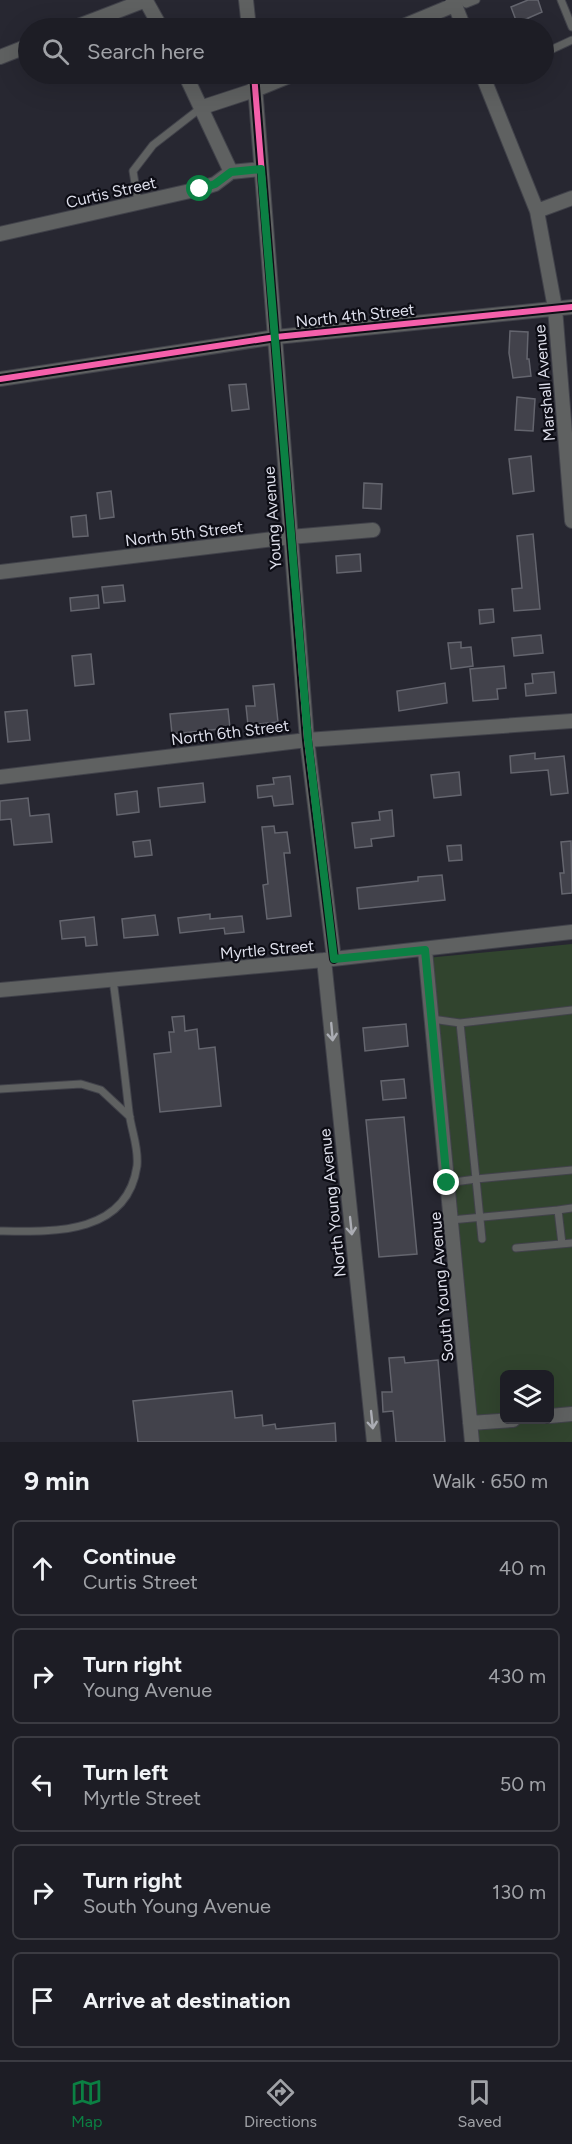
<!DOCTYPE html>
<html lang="en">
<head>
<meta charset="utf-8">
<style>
  body { margin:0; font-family:Figtree,sans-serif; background:#2a2a32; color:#f1f3f6 }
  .controls { position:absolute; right:18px; bottom:18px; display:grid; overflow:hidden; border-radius:9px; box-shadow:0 6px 24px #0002 }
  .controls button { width:54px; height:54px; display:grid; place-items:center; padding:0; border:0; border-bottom:2px solid #3b3b42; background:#1d1d25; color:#f1f3f6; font:30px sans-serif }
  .stop { position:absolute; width:18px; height:18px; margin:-14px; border:4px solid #0b8043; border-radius:50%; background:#fff }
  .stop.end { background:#0b8043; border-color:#fff; box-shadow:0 2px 6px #0008 }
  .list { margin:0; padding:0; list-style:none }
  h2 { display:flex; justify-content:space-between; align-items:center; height:78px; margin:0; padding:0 24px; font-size:26px }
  h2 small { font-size:20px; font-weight:400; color:#a0a2a7 }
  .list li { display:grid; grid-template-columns:39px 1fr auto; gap:18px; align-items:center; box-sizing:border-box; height:96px; margin:0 12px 12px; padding:0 12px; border:2px solid #3b3b42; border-radius:9px }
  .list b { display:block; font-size:22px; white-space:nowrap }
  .list p { margin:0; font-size:20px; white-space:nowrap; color:#a0a2a7 }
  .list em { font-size:20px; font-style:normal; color:#a0a2a7 }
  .icon { flex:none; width:33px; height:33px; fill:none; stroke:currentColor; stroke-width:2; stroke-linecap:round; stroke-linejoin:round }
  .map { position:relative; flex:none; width:572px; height:1442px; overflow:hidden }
  .search { position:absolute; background:#1d1d25; box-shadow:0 6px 24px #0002; left:18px; right:18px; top:18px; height:66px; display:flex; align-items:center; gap:15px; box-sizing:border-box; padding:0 21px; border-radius:33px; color:#a0a2a7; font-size:22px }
  .sheet { height:618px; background:#1d1d25 }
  nav { display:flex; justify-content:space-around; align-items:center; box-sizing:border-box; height:84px; border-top:2px solid #3b3b42; background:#1d1d25; font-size:16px; color:#a0a2a7 }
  nav a { display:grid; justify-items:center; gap:3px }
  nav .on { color:#0b8043 }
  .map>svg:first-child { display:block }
</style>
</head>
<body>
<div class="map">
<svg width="572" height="1442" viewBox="0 0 572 1442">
  <rect width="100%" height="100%" fill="#272731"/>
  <path fill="#31442e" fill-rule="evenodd" d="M572,944V1442H476L426,958ZM504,1374H550V1420H504Z"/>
  <path fill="#42424b" stroke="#64656e" stroke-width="1.5" d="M528,0H538L542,12L517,23L511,7Z
    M510,331L528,332L527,359H529L531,376L513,378L509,353Z
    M246,384L249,409L232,411L229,385Z
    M517,397L535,399L533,431L515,430Z
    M531,456L534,491L513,494L509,459Z
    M364,483L382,484L381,509L363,508Z
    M111,491L114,517L100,519L97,493Z
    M86,515L88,536L73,537L71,517Z
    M533,534L540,609L514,611L512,589L522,588L517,536Z
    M360,554L361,571L337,573L336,556Z
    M123,585L125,601L104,603L102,587Z
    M98,595L99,608L71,611L70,598Z
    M493,609L494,622L480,624L479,610Z
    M541,635L543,653L514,656L512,638Z
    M461,642V648L471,647L473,666L451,669L448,643Z
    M91,654L94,684L75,686L72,656Z
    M504,666L506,688L497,689L498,699L473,701L470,669Z
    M554,672L556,693L526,696L525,684L533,683L532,674Z
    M445,683L447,703L399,711L397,691Z
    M274,684L278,722L248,725L246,706H255L253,686Z
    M228,709L230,728L172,734L170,714Z
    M27,710L30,740L8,742L5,712Z
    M535,753V759L564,756L568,793L551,795L548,770L511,773L510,756Z
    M459,772L461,795L434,798L431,775Z
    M290,776L293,804L274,806L272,796L258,798L257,786L274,784L273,778Z
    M203,783L205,802L160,807L158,788Z
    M137,791L139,812L117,815L115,794Z
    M28,798L30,816L49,814L52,842L14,845L11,819L0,820V801Z
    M392,810L394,836L371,839L372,846L355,848L352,823L380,820L379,812Z
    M274,826L275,833L287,832L290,853H284L291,916L267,919L263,885L268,884L262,827Z
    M150,840L152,855L135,857L133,842Z
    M571,841L572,893L562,894L560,873H564L561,842Z
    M461,845L462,860L449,861L447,846Z
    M442,875L445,900L359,909L357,888L418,881V877Z
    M210,914V919L242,916L244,932L225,934L224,928L180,933L178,918Z
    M155,915L158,935L124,938L122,919Z
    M94,917L97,945L86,946L85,937L62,939L60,921Z
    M184,1016L185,1031L197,1029L199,1049L215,1047L221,1106L160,1112L154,1054L171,1052L169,1032H174L172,1017Z
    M406,1024L408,1046L365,1051L363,1028Z
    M404,1079L406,1098L383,1100L381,1081Z
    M404,1117L417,1254L379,1257L366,1120Z
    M404,1357L405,1363L438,1360L445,1442H396L393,1411L383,1412L382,1392H392L389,1358Z
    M232,1391L235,1418L262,1415L263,1426L275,1424L276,1429L335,1423L336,1442H138L133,1401Z"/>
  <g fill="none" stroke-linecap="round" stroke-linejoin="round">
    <g stroke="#41424a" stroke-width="9">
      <path id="service" d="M461,0L466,4L476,0
        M561,0L572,27
        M544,53L572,40
        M485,81L501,74
        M138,202L133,171L153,145L202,107
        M432,1019L460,1023L476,1179L447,1183
        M460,1023L572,1010
        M0,1089L81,1084L101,1090L130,1117
        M558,1210L572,1208
        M451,1220L558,1210L562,1244
        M0,1231C53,1232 127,1235 137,1166C139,1147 131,1130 129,1112C124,1068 119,1024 113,980
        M482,1239L476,1179L572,1170
        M516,1248L572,1243"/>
    </g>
    <g stroke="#41424a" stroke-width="16">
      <path id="minor" d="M246,0L249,28
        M453,0L464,28
        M146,1L161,28
        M73,28L146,0
        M399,28L454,5
        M0,57L28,46
        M185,74L231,172
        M254,74L307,740L334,959
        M482,74L537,211L555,308L572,521
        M203,107L255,90L294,74
        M537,211L572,198
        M0,234L199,189L215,184L231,172L261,169
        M0,379L276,337L572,307
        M0,572L290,537L373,530
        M0,777L307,740L572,721
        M425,950L472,1442
        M324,960L374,1442
        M0,990L324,960L572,932
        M550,1416L572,1414
        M470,1423L513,1420"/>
    </g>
    <use href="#service" stroke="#5f6161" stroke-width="7"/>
    <use href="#minor" stroke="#5f6161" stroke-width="14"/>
    <g stroke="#0d0d15" stroke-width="10">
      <path id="cycleway" d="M254,74L307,740L334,959
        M0,379L276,337L572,307"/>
    </g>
    <use href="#cycleway" stroke="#f560ab" stroke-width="6"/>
  </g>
  <defs><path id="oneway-shaft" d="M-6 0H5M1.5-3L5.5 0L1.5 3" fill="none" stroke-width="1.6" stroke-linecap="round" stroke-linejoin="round" transform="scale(1.5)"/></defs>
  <g stroke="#abadb4">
    <use href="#oneway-shaft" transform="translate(332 1032) rotate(85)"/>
    <use href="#oneway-shaft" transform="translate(351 1226) rotate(84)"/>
    <use href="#oneway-shaft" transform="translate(372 1420) rotate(84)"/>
  </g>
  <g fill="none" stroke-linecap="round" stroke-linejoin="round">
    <path stroke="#0b8043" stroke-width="8" d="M200,189L215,184L231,172L261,169L308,740L334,959L425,950L447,1183"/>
  </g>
  <g text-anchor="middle" stroke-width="4.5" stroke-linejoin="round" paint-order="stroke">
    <g font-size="16" fill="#dedfeb" stroke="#0d0d15">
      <text transform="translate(111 192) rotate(-13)" y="6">Curtis Street</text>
      <text transform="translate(355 315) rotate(-6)" y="6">North 4th Street</text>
      <text transform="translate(544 383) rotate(-95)" y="6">Marshall Avenue</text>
      <text transform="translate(272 518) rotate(-94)" y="6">Young Avenue</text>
      <text transform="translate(184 533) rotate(-7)" y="6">North 5th Street</text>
      <text transform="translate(230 732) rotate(-7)" y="6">North 6th Street</text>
      <text transform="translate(267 949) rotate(-5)" y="6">Myrtle Street</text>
      <text transform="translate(332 1203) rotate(-96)" y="6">North Young Avenue</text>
      <text transform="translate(441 1287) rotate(-95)" y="6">South Young Avenue</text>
    </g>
  </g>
</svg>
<div class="controls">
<button><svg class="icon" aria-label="layers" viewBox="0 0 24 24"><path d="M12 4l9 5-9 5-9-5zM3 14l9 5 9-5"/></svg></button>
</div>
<div class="stop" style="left:200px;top:189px"></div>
<div class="stop end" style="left:447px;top:1183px"></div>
<div class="search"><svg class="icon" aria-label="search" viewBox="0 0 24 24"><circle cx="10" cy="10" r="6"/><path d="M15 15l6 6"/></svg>Search here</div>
</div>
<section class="sheet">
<h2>9 min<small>Walk · 650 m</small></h2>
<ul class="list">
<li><svg class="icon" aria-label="ahead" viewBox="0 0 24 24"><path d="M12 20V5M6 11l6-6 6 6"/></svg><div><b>Continue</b><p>Curtis Street</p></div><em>40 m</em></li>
<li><svg class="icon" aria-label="right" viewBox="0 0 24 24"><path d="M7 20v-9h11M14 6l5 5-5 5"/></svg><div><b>Turn right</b><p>Young Avenue</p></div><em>430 m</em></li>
<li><svg class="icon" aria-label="left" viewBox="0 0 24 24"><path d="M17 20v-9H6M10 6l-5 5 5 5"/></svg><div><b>Turn left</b><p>Myrtle Street</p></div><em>50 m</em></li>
<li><svg class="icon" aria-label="right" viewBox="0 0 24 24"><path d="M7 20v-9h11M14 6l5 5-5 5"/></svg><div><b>Turn right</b><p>South Young Avenue</p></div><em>130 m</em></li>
<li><svg class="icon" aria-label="arrive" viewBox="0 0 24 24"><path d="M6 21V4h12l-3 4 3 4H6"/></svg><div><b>Arrive at destination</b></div></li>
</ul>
</section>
<nav>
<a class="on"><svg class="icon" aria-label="map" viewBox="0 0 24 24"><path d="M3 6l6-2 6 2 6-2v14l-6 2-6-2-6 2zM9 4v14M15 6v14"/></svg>Map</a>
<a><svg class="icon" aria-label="directions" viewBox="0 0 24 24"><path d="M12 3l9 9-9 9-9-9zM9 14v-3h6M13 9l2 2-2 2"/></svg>Directions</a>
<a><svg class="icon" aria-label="saved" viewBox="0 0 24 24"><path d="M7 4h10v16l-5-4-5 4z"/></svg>Saved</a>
</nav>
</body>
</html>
